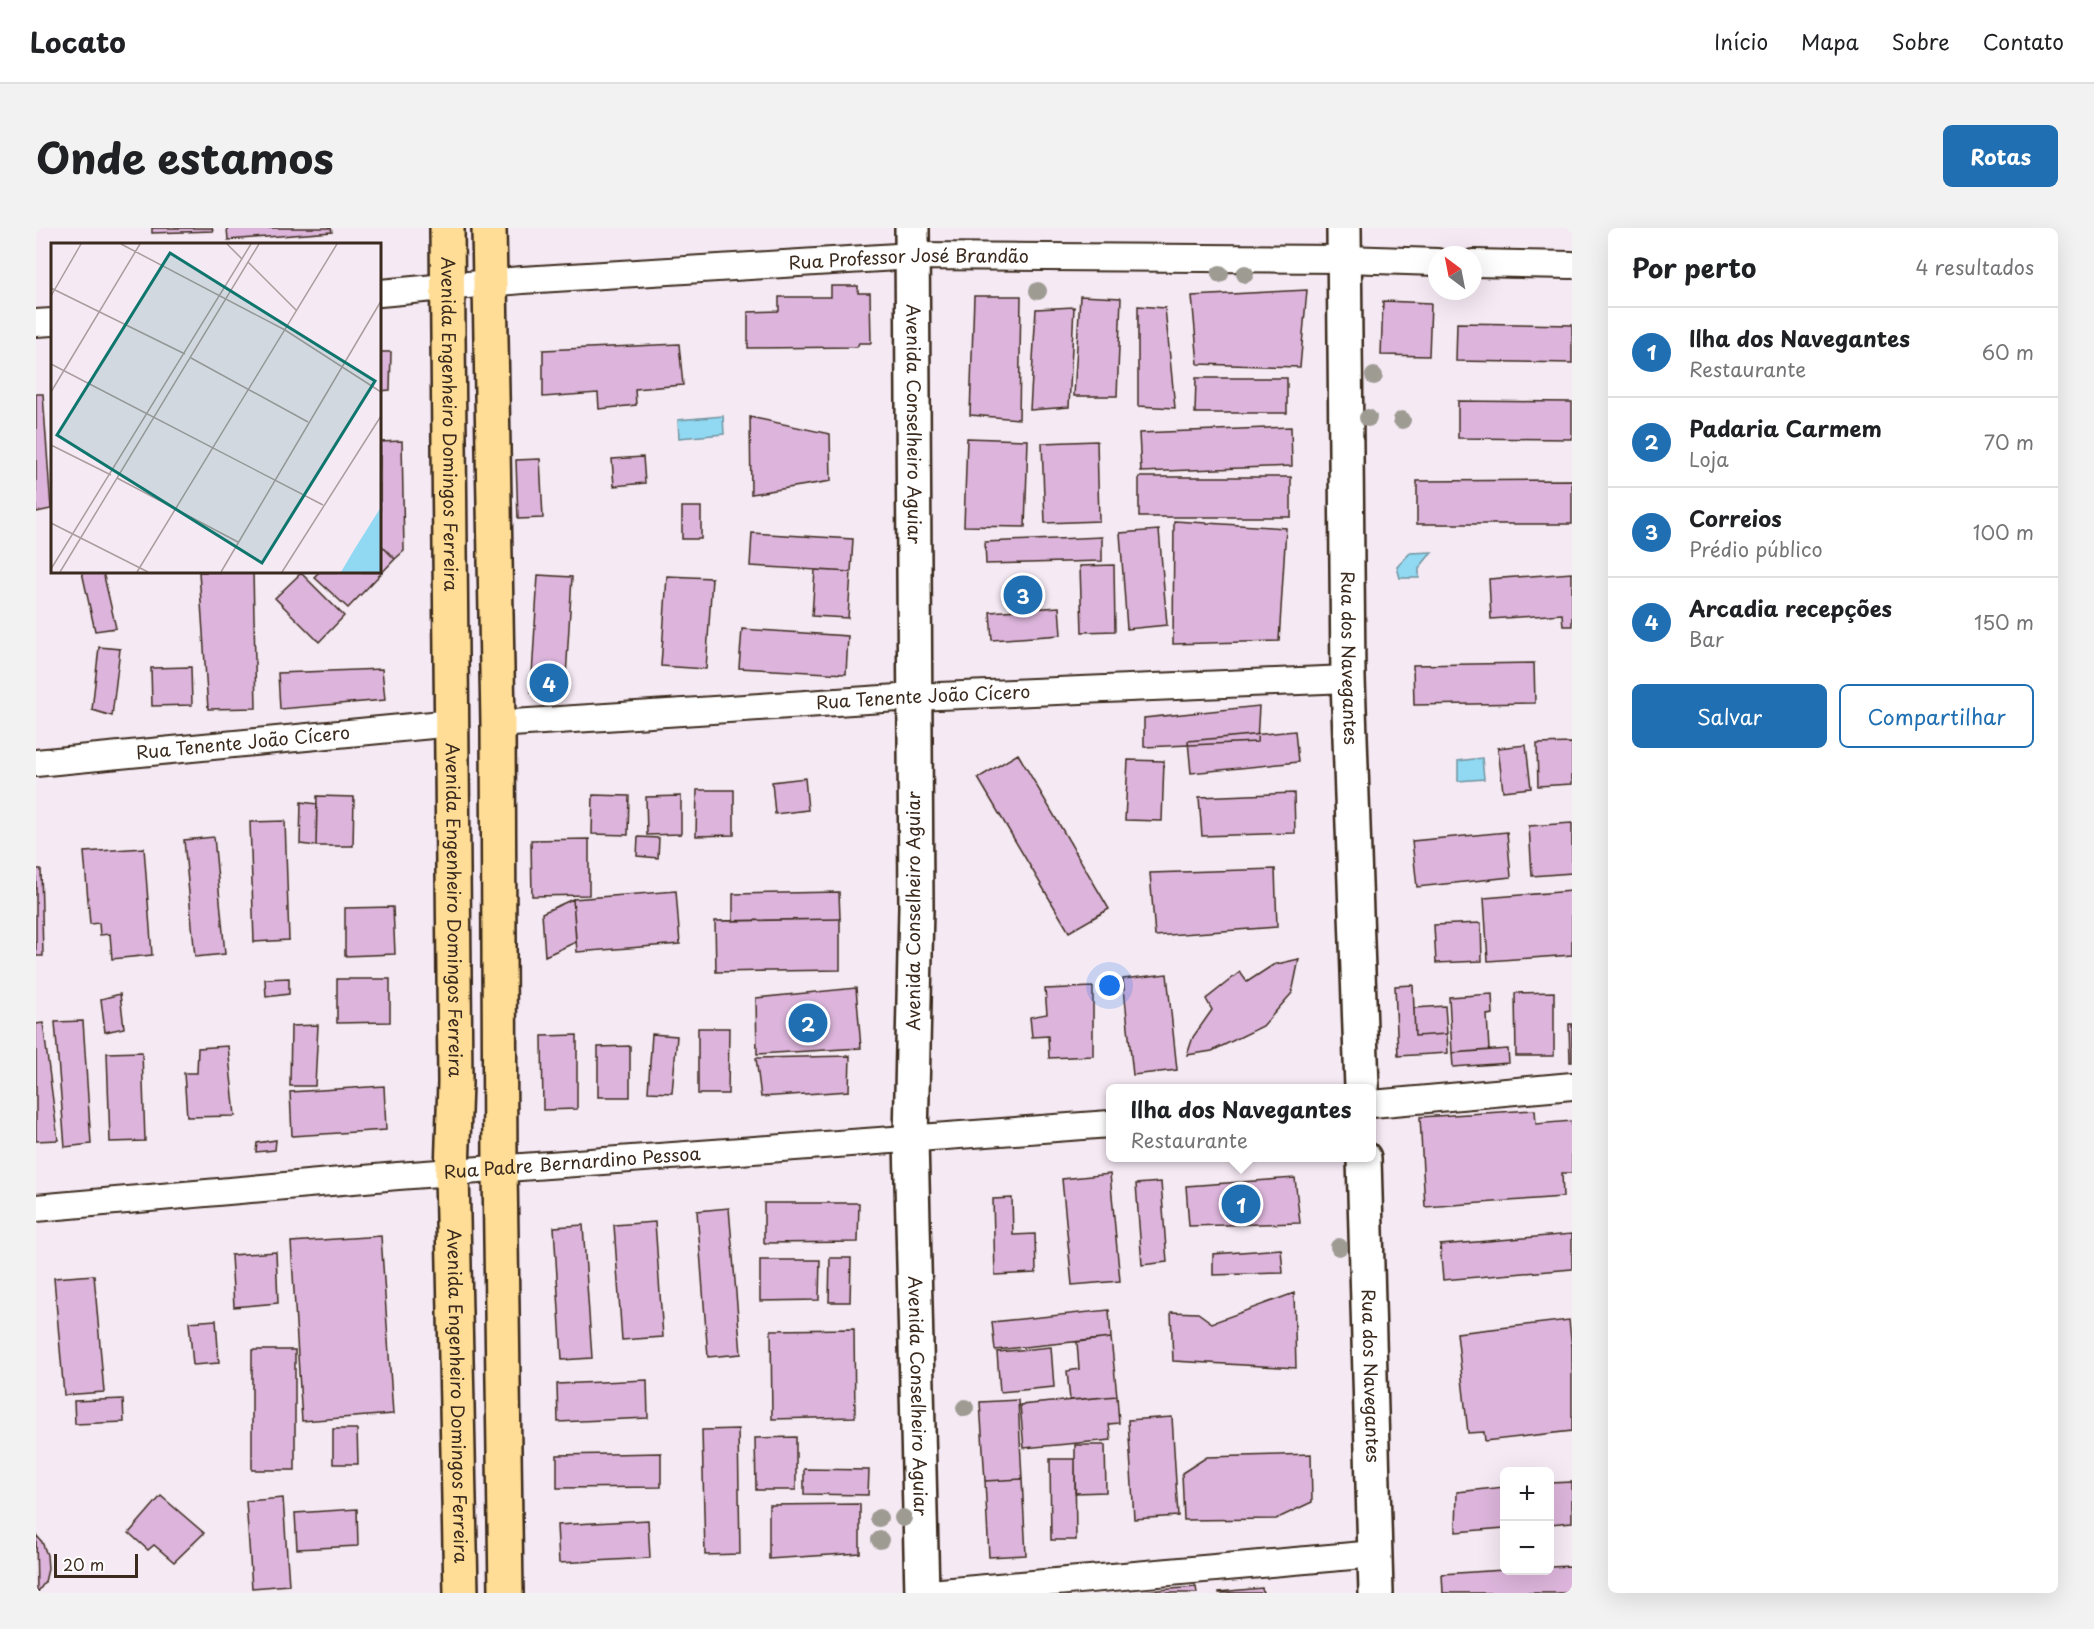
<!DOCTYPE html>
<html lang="pt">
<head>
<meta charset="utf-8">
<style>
  body { margin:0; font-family:"Playpen Sans",sans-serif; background:#f2f2f2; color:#202124 }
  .controls { position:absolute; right:18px; bottom:18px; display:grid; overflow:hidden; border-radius:9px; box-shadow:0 6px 24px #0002 }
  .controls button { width:54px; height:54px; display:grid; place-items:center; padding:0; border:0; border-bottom:2px solid #e0e0e0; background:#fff; color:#202124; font:30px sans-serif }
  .compass { position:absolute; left:1392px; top:18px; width:54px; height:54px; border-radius:50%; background:#fff; box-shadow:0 6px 24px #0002; rotate:328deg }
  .scale { position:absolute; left:18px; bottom:15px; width:84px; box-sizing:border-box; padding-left:6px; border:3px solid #3b2a1e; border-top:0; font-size:16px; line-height:21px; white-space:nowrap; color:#3b2a1e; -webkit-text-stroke:4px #fff; paint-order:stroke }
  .you { position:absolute; left:1074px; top:758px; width:21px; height:21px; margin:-15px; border:4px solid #fff; border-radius:50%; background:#1a73e8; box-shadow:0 0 0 9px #1a73e833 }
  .badge { display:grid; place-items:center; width:39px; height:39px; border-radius:50%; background:#1f6fb2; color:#fff; font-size:20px; font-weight:700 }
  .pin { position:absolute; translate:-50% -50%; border:3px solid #fff; box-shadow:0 2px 6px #0006 }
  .popup { position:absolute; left:1070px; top:856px; width:270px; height:78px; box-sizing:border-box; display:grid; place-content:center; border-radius:9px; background:#fff; filter:drop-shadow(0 2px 4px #0005); font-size:20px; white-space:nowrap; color:#757577 }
  .popup b { font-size:22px; color:#202124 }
  .popup::after { content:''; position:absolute; left:50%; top:100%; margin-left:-12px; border:12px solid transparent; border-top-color:#fff }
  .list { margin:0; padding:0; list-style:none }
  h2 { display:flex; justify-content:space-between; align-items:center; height:78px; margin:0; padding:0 24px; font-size:26px }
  h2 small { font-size:20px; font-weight:400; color:#757577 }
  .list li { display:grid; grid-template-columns:39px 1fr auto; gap:18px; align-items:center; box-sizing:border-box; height:90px; padding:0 24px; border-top:2px solid #e0e0e0 }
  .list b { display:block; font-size:22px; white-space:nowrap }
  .list p { margin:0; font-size:20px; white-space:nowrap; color:#757577 }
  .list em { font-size:20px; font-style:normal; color:#757577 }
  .actions { display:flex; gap:12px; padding:18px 24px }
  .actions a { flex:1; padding:14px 0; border:2px solid #1f6fb2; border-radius:9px; text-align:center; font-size:21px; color:#1f6fb2 }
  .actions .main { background:#1f6fb2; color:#fff }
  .map { position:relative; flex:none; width:1536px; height:1365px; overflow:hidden; border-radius:9px }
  header { display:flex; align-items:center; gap:36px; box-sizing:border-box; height:84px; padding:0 30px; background:#fff; border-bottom:2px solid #e0e0e0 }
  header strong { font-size:28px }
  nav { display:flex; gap:33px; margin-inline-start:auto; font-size:21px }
  .intro { display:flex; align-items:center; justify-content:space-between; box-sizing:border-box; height:144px; padding:0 36px }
  h1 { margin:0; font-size:42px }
  .button { padding:15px 27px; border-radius:9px; background:#1f6fb2; color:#fff; font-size:21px; font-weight:700 }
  main { display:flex; gap:36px; padding:0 36px }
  aside { flex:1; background:#fff; border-radius:9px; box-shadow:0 6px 24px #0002 }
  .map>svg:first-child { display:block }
</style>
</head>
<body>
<header>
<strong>Locato</strong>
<nav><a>Início</a><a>Mapa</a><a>Sobre</a><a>Contato</a></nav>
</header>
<div class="intro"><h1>Onde estamos</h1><a class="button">Rotas</a></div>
<main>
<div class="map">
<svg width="1536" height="1365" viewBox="0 0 1536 1365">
  <rect width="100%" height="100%" fill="#f5e9f4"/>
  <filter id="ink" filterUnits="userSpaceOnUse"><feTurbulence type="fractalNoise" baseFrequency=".0167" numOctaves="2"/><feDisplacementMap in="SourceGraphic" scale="12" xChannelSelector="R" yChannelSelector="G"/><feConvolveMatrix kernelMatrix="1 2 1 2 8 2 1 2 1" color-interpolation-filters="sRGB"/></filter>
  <g filter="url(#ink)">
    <path fill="#91d9f3" stroke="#6f939e" stroke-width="1.5" d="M687,188L688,206L643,210L642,192Z
      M1396,324L1383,340V350H1364L1361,339L1374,325Z
      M1446,530L1448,551L1422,553V533Z"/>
    <path fill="#ddb5dc" stroke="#3b2a1e" stroke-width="1.5" d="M116,0H176L177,3L116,5Z
      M191,0H295L296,4L192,12Z
      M795,58H822V65H834L835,115H823L821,119L712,120V84L743,83V69H795Z
      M1271,62L1264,139L1162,136L1156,68Z
      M938,68H985L983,191L934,187Z
      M1044,68L1085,70L1081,168H1038Z
      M1347,73L1395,75L1393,128L1345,127Z
      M1102,78L1129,80L1139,180L1102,178Z
      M1038,79L1033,179L994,182L1000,81Z
      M1421,95L1536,97V135L1420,133Z
      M643,116L647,157L599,161L600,177L563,181L562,165L507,169V122Z
      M344,124H355L354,162L344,163Z
      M1160,150H1251V185H1159Z
      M0,166H7L15,281L0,284Z
      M1422,173L1536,174V211L1422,210Z
      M714,189L794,206L795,253L715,266Z
      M1255,199L1256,238L1105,244L1103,205Z
      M931,210L992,212L989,299L928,298Z
      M366,213L368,323L359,331L344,316V214Z
      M1061,213L1063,293L1009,295L1006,215Z
      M607,229L609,255L578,258L576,231Z
      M504,231L507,290L482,291L480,232Z
      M1103,249H1255V289H1103Z
      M1536,252V296H1381V253Z
      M646,279H665V311H646Z
      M1138,293L1250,300L1243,413L1137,416Z
      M1123,302L1131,397L1091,401L1084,305Z
      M716,305L817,311L815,344L714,338Z
      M1066,309V333L950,336L949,314Z
      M344,316L359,331L312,380L278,349L283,344H344Z
      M1078,337L1079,403L1046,404L1044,338Z
      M779,342L815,344L812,390L776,388Z
      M46,344H67L80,400L59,403Z
      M163,344H217L220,480L172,481Z
      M265,345L308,388L283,414L239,370Z
      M1536,345V398H1527L1526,386L1455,391L1453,351Z
      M502,347L536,349L529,466L495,464Z
      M631,348L676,350L670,441L625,438Z
      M1023,379L1025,407L956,412L954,384Z
      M706,401L812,408L810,446L703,440Z
      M63,419L84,421L76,488L56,482Z
      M1498,435L1499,475L1378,477L1377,437Z
      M155,439L156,477L116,478L115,440Z
      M346,441L349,472L244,481L242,445Z
      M1223,478L1221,514L1108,519V490Z
      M1259,503L1262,534L1155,545L1152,513Z
      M1536,515V556L1502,558L1501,516Z
      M1490,517L1495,560L1467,563L1462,520Z
      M982,526L1073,681L1033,704L942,550Z
      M1092,532L1128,533L1126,593L1089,592Z
      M769,550L772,582L739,586L736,554Z
      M661,562H698V607L660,608Z
      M1258,565L1259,605L1166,608L1163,569Z
      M557,567L593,568L592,607L556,606Z
      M281,568L318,569L317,618H280Z
      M645,568V606L611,607L610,569Z
      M265,574L281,576L280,618L264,616Z
      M249,593L253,712L218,714L214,594Z
      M1536,595V645L1496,648L1493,598Z
      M1471,604L1475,649L1381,659L1376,613Z
      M178,609L189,726L159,729L148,612Z
      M602,609L623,610L622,630L601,628Z
      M553,611V667L496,668L495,612Z
      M108,620L116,727L76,731L74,706L64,707L63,695L54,696L48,624Z
      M0,641H5L7,728H0Z
      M1239,641L1241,699L1119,708L1114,645Z
      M640,663L644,716L541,724L537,671Z
      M1536,663V727L1452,733L1448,670Z
      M803,664L804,691L697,693V666Z
      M537,671L540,714L509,728L506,685Z
      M357,679L359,726L309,728V680Z
      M804,691V742L680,744L679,693Z
      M1445,695L1446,733L1400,735L1398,697Z
      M1263,731L1256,765L1227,798L1176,823L1151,827L1157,809L1176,782L1170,771L1204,744L1211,754L1237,737Z
      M1131,746L1141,842L1097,847L1087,751Z
      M253,750V766L230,769L229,751Z
      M301,751H354V794L301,795Z
      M1377,757L1379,808L1411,806L1412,825L1362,828L1359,758Z
      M1057,759V828L1013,830L1012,808L996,809L994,789L1011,786L1009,761Z
      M820,760L825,820L721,826L720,770Z
      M1518,764V828H1480L1479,765Z
      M84,766L88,800L69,804L65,771Z
      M1456,766L1457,786L1451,787L1453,822L1416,825L1413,769Z
      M1409,778L1411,806L1379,808L1378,780Z
      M47,793L55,916L29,919L19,794Z
      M7,795L22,912L0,913V796Z
      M1533,796H1536V834H1534Z
      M282,797L279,858H254L255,798Z
      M662,800H693L692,866H662Z
      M616,806L641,808L636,865L612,864Z
      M541,807V881L507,882L506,808Z
      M192,818L199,888L151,889L148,845H161L162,820Z
      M594,818V869H562V819Z
      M1472,821L1473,835L1417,839L1416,825Z
      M106,824L109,913L74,914L71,825Z
      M814,828L813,863L725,869L720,830Z
      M348,858L350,902L256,908L254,864Z
      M1499,882L1500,896L1536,893V945H1526L1527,969L1389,979L1384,889Z
      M240,912L239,922L220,924L221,915Z
      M1074,946L1084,1053L1036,1057L1026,951Z
      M1259,950L1264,995L1153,998L1150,958Z
      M1125,954L1131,1034L1106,1037L1100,956Z
      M976,970L977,1007L999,1006L1000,1045L959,1047L957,971Z
      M728,975H823L822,1014L728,1015Z
      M693,980L705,1126L672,1129L661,983Z
      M619,994L627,1109L586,1112L578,997Z
      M547,997L556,1130L526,1132L518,999Z
      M1536,1006V1041L1407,1052L1404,1017Z
      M345,1008L357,1186L266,1193L255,1014Z
      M1245,1021L1247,1045L1177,1047V1026Z
      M240,1024L242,1075L198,1079L195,1027Z
      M794,1030H815L814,1074H793Z
      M724,1032H784L783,1072L724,1073Z
      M58,1047L68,1164L28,1167L18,1050Z
      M1258,1065L1260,1140L1137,1133L1135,1084L1162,1085L1176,1095Z
      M1073,1082L1075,1110L959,1122L956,1094Z
      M180,1092L183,1135L157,1137L153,1094Z
      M1533,1092L1536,1120V1203L1449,1213L1448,1204L1432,1205L1421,1105Z
      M818,1101L819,1189L736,1191L735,1102Z
      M1075,1110L1081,1168L1034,1172L1031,1143L1043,1141L1041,1114Z
      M1015,1119L1018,1159L964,1164L961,1124Z
      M216,1122H259V1242H216Z
      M611,1152L612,1190L522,1194L521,1156Z
      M1081,1168L1083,1195L1073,1196L1075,1212L988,1220L984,1177Z
      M87,1171L88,1194L39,1196L38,1173Z
      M982,1172L986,1251L949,1253L944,1174Z
      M1136,1189L1142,1288L1098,1291L1092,1192Z
      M297,1201H321L322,1236H297Z
      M702,1201L704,1326L669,1327L666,1202Z
      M760,1209V1262H720L719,1210Z
      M1039,1217H1069L1070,1264L1039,1265Z
      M625,1225V1259L521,1260V1227Z
      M1275,1226L1276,1274L1240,1291L1148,1292L1146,1245L1171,1229Z
      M1014,1231H1039L1040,1312H1015Z
      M768,1241L833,1242L832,1267L768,1266Z
      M986,1251L990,1327L953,1329L949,1253Z
      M1536,1254V1294L1514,1296V1255Z
      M1468,1259V1300L1420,1304L1421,1264Z
      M125,1268L168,1305L138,1334L118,1317L112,1322L93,1305Z
      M247,1270L253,1357L216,1360L210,1273Z
      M824,1276V1325L733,1331V1277Z
      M321,1281L322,1318L261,1321L259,1285Z
      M612,1292L614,1330L523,1335L521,1297Z
      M0,1307L6,1314L11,1327L12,1341L9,1354L1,1365Z
      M1535,1338L1536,1365H1407L1406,1346L1468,1342H1514V1339Z
      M1160,1359L1161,1365H1111V1363Z
      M1226,1360L1227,1365H1183V1364Z"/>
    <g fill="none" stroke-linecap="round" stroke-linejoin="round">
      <g stroke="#3b2a1e" stroke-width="30">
        <g id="minor">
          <path d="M1437,35L1536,37"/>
          <path id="s1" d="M344,65L486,52L877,28L1309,31L1401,34"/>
          <path d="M0,95L16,94"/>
          <path id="s2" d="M462,496L878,469L1312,451"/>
          <path id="s3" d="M0,535L417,495"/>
          <path d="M1336,876L1536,858"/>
          <path id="s4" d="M0,980L362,948L1074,896"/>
          <path d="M894,1365L1339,1326"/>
        </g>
      </g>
      <g stroke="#3b2a1e" stroke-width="38">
        <g id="secondary">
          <path id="s5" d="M876,0L880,679L875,912L886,1365"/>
          <path id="s6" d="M1308,0L1312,451L1326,860"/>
          <path id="s7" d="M1328,930L1340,1365"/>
        </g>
      </g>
      <g stroke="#3b2a1e" stroke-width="38">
        <g id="primary">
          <path id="s8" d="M411,0L419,854L416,944L425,1365"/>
          <path d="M453,0L462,496L464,941L470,1365"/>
        </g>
      </g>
      <use href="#minor" stroke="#fff" stroke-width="26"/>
      <use href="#secondary" stroke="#fff" stroke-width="33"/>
      <use href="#primary" stroke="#ffdd96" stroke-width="33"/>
    </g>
    <g fill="#9e9b93">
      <circle cx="1184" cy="46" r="9"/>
      <circle cx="1209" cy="46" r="9"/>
      <circle cx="1002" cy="63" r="9"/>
      <circle cx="1338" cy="148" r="9"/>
      <circle cx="1332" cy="190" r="9"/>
      <circle cx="1366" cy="192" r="9"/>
      <circle cx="1303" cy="1019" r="9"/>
      <circle cx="929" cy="1180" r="9"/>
      <circle cx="843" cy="1290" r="9"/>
      <circle cx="867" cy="1290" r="9"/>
      <circle cx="844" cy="1312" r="9"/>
    </g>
  </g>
  <g text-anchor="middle" stroke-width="4.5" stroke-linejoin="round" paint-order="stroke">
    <g font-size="18" fill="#3b2a1e" stroke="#fff">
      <text dy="6" stroke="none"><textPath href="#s1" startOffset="530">Rua Professor José Brandão</textPath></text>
      <text dy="6" stroke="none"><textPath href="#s8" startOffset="196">Avenida Engenheiro Domingos Ferreira</textPath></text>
      <text dy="6" stroke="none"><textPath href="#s5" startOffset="196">Avenida Conselheiro Aguiar</textPath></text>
      <text dy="6" stroke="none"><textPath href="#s6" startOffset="430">Rua dos Navegantes</textPath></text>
      <text dy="6" stroke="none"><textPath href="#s2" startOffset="426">Rua Tenente João Cícero</textPath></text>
      <text dy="6" stroke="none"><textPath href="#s3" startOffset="208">Rua Tenente João Cícero</textPath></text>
      <text dy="6" stroke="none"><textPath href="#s8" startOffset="682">Avenida Engenheiro Domingos Ferreira</textPath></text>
      <text transform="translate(878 683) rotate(-90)" y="6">Avenida Conselheiro Aguiar</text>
      <text dy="6" stroke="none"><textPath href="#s4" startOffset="538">Rua Padre Bernardino Pessoa</textPath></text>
      <text dy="6" stroke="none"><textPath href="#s7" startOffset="218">Rua dos Navegantes</textPath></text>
      <text dy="6" stroke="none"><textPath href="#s8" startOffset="1168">Avenida Engenheiro Domingos Ferreira</textPath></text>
      <text dy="6" stroke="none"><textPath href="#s5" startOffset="1168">Avenida Conselheiro Aguiar</textPath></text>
    </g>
  </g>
  <g transform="translate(15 15)">
    <rect width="330" height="330" fill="#f5e9f4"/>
    <path d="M330,264V329H290L303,307Z" fill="#91d9f3"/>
    <path fill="none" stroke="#ab9d9e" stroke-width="1.5" d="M70,1L234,87L330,149M176,1L191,16M197,19L245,67M0,45L134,111M0,53L30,1M140,115L257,179M0,121L272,262M0,149L89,1M0,202L60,232M66,235L187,299M0,280L97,329M0,326L200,1M9,329L208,1M86,329L286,1M170,329L330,58M231,329L330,173"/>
    <path fill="#0f766e" fill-opacity="0.15" stroke="#0f766e" stroke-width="3" d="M119,10L324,138L211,320L6,192Z"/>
    <rect width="330" height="330" fill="none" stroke="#3b2a1e" stroke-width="3"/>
  </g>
</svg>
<div class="controls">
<button>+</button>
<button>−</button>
</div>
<svg class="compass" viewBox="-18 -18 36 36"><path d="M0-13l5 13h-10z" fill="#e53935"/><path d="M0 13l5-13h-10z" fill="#757577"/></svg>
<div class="scale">20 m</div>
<div class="you"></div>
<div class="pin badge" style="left:1205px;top:976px">1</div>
<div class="popup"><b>Ilha dos Navegantes</b>Restaurante</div>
<div class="pin badge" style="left:772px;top:795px">2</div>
<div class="pin badge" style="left:987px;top:367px">3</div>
<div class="pin badge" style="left:513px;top:455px">4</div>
</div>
<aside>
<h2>Por perto<small>4 resultados</small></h2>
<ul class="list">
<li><span class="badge">1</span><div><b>Ilha dos Navegantes</b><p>Restaurante</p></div><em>60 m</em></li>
<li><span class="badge">2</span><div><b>Padaria Carmem</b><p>Loja</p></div><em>70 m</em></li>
<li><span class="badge">3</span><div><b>Correios</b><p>Prédio público</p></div><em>100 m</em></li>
<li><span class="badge">4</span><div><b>Arcadia recepções</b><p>Bar</p></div><em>150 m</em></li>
</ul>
<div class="actions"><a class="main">Salvar</a><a>Compartilhar</a></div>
</aside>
</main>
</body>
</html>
